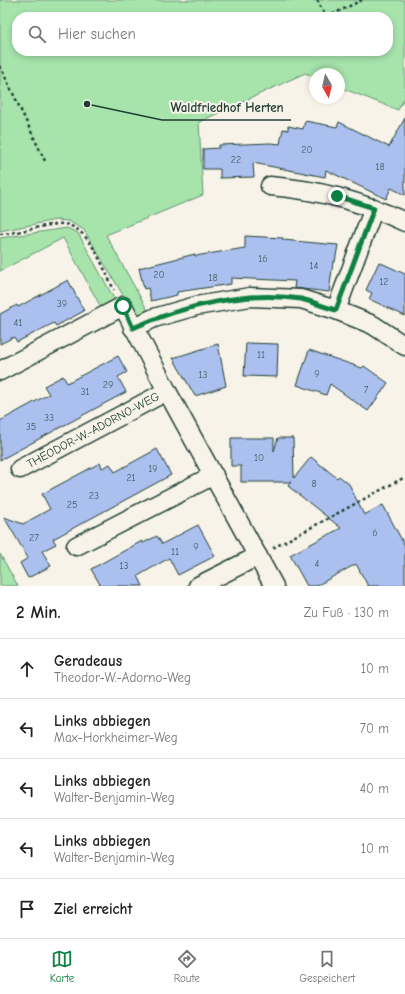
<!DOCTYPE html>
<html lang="de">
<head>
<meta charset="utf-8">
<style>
  body { margin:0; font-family:"Comic Neue",sans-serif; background:#f6f6f6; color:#222 }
  .compass { position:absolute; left:309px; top:68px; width:36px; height:36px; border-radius:50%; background:#fff; box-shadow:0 2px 6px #0003; rotate:172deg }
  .stop { position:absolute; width:12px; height:12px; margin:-9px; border:3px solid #0b8043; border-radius:50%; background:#fff }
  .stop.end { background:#0b8043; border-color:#fff; box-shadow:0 1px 4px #0008 }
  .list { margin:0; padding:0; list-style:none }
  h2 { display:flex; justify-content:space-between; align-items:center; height:52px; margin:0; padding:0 16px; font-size:17px }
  h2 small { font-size:13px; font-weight:400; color:#767676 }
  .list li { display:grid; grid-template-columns:26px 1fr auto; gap:12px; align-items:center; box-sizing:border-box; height:60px; padding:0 16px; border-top:1px solid #e0e0e0 }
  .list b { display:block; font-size:15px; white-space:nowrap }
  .list p { margin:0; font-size:13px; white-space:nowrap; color:#767676 }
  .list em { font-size:13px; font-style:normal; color:#767676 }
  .icon { flex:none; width:22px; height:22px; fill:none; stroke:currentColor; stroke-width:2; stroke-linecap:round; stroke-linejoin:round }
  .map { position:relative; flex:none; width:405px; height:586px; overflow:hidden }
  .search { position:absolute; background:#fff; box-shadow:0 2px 6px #0003; left:12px; right:12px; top:12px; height:44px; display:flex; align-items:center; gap:10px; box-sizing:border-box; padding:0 14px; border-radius:16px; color:#767676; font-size:15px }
  .sheet { height:352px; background:#fff }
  nav { display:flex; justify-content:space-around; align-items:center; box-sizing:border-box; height:56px; border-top:1px solid #e0e0e0; background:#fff; font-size:11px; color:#767676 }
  nav a { display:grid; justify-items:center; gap:2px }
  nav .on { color:#0b8043 }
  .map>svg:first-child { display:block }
</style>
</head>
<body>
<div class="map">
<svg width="405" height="586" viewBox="0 0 405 586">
  <rect width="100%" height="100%" fill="#f7f3e8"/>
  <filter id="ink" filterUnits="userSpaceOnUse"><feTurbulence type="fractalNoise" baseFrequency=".025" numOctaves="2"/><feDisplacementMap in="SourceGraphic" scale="8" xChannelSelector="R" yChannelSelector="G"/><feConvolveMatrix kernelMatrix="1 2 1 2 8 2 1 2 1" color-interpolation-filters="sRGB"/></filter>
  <g filter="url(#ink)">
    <path fill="#a6e4ab" stroke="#629070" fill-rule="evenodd" d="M0,0H405V97L398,110L339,87V74H315V77L305,73L199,122L203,195L106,235L149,313L137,314L126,300L84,230L68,221L56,220L0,231ZM17,17H388V51H17Z
      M67,228L78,233L117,304L103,311L63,238L0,271V238Z
      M0,554L18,586H0Z"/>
    <path fill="#acc0ef" stroke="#1f3d34" d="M405,118V195L391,188L386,199L326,170L325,177L253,163L254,177L220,178V169H203V149L219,148V145L271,143L280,144L283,129L288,130V126L303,129L305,121L337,127L339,122L389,147Z
      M245,236L283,238V240L338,245L335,262H333L329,292L294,288L295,281L231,278V284L177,292V295L151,301L148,288L144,289L139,268L195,254V256L245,248Z
      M379,262L405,274V316L369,299L372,293L366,290Z
      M68,280L84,311L56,326L54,323L17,342L14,337L0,344V314L17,305L18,307Z
      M246,343L278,344L277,377L244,376Z
      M218,344L226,386L195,396L173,358Z
      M309,350L362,368L364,366L388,383L368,411L330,384L326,395L297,385Z
      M118,356L127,372L118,377L126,392L0,460V421L49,394L44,386L63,376L67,383Z
      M231,438H274V451L278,438H293L294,478L311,457L337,478L339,476L349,484L364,515L383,505L405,546V586H368L356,564L316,586H307L290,555L341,528L288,486L291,482H241V466H231Z
      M157,449L171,475L53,539L56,544L42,551L51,566L28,578L20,563L28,558L4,517L23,524L50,509L42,494L100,463L102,468L110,464L115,472Z
      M198,525L215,556L178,575L169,558L138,576L143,586H101L91,569L142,541L143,543L157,536L162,544Z"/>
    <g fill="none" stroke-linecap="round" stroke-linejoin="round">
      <g stroke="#1f3d34" stroke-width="21">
        <path id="street" d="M270,186C319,190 360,201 405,222
          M336,310L374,208
          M133,328L154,318L196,306L250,297L301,299L336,310L373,325L405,346
          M0,371L123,306L167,391L274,586
          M20,469L167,391
          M76,546L214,475
          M198,586L258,556"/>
      </g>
      <path stroke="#1f3d34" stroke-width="2.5" stroke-dasharray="3 3" stroke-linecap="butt" d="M317,0L326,17
        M327,17L362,0
        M0,66L45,161
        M0,234C20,233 38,226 58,224C88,221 103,268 114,290
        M273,548L405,477"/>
      <use href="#street" stroke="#f7f3e8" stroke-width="18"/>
    </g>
  </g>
  <g fill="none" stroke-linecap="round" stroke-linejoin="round" filter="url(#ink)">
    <path stroke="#0b8043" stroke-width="5" d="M123,306L133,328C182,306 248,290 301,299C313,302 325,307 336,310L374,208L337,196"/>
  </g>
  <g text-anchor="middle" stroke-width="4" stroke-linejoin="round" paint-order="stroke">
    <g font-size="10" fill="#425e63">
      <text x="307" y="153">20</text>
      <text x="236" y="163">22</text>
      <text x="380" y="170">18</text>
      <text x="263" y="262">16</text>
      <text x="314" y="269">14</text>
      <text x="159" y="278">20</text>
      <text x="213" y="281">18</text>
      <text x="384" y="285">12</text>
      <text x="62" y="307">39</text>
      <text x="18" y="326">41</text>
      <text x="261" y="358">11</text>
      <text x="317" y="377">9</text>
      <text x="203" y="378">13</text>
      <text x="108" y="388">29</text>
      <text x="366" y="393">7</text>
      <text x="85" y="395">31</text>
      <text x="49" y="421">33</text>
      <text x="31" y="430">35</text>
      <text x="259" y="461">10</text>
      <text x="153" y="472">19</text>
      <text x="131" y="481">21</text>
      <text x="314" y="487">8</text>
      <text x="94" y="499">23</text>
      <text x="72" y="508">25</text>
      <text x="375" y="536">6</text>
      <text x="34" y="541">27</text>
      <text x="196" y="550">9</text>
      <text x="175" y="555">11</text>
      <text x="317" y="567">4</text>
      <text x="124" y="569">13</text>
    </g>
    <g font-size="12" fill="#1f3d34" stroke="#f7f3e8">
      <text transform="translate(93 430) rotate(-28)" y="4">THEODOR-W.-ADORNO-WEG</text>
    </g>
  </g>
  <path fill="none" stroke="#1f3d34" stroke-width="1.5" d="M87 104L162 120H291"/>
  <circle fill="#1f3d34" stroke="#f7f3e8" stroke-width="1.5" cx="87" cy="104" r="4"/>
  <g font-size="13" text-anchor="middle" font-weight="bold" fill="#1f3d34" stroke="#f7f3e8" stroke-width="4" stroke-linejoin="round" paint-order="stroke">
    <text x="227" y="112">Waldfriedhof Herten</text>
  </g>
</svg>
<svg class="compass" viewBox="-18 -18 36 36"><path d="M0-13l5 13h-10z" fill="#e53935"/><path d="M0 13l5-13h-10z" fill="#767676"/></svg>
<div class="stop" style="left:123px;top:306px"></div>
<div class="stop end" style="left:337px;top:196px"></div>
<div class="search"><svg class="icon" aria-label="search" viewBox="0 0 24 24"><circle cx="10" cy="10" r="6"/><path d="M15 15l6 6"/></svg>Hier suchen</div>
</div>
<section class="sheet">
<h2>2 Min.<small>Zu Fuß · 130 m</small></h2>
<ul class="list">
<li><svg class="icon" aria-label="ahead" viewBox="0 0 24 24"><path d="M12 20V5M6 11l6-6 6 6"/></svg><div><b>Geradeaus</b><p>Theodor-W.-Adorno-Weg</p></div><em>10 m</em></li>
<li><svg class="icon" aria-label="left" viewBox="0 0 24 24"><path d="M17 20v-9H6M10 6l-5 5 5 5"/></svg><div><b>Links abbiegen</b><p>Max-Horkheimer-Weg</p></div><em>70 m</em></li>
<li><svg class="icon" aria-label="left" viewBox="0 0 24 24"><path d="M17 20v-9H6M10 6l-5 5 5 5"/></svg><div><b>Links abbiegen</b><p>Walter-Benjamin-Weg</p></div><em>40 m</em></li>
<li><svg class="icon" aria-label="left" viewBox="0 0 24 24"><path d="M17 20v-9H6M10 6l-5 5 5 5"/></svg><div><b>Links abbiegen</b><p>Walter-Benjamin-Weg</p></div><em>10 m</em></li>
<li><svg class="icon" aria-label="arrive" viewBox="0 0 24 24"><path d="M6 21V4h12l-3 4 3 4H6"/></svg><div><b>Ziel erreicht</b></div></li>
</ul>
</section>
<nav>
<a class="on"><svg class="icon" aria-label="map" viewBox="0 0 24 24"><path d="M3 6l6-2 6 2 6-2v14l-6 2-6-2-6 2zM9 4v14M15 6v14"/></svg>Karte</a>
<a><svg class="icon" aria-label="directions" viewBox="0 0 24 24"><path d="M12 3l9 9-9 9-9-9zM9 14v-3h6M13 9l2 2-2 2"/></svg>Route</a>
<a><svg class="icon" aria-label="saved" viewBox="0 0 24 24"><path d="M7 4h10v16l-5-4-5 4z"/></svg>Gespeichert</a>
</nav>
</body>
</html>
